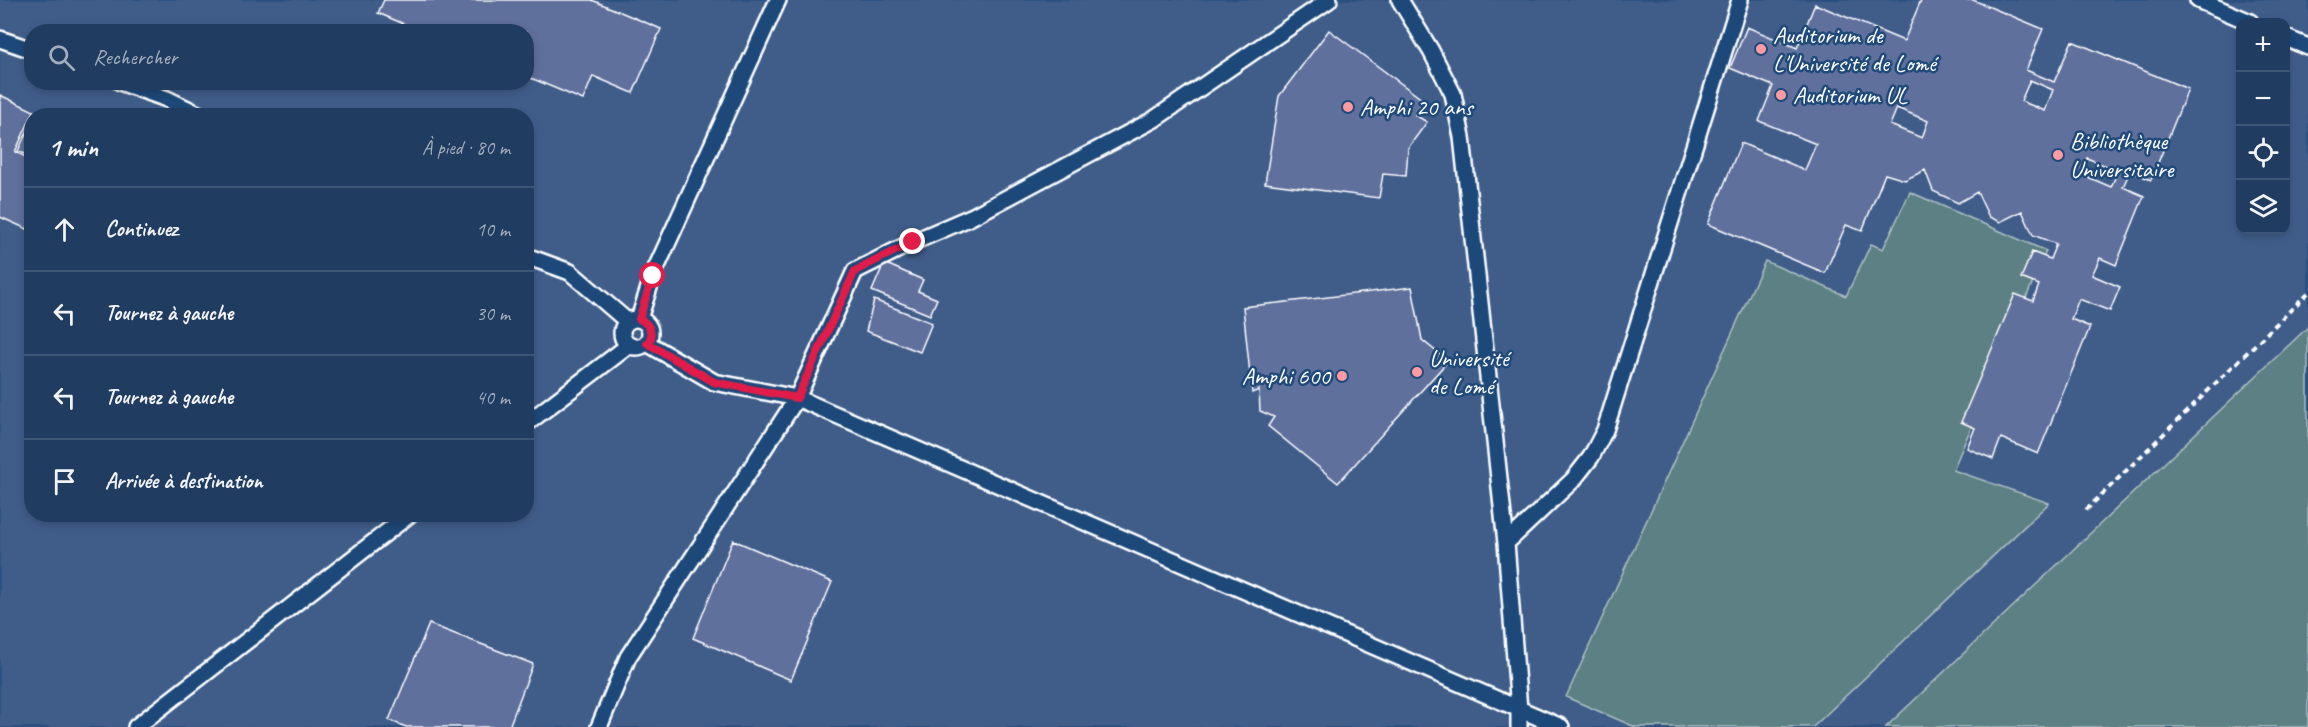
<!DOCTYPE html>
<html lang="fr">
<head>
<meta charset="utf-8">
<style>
  body { margin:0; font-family:Caveat,sans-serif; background:#2d4769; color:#f1f3f6 }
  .controls { position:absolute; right:18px; top:18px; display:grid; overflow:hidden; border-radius:12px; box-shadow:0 3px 9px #0003 }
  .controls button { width:54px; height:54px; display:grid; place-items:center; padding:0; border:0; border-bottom:2px solid #3d5675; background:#203c60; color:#f1f3f6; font:30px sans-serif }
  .stop { position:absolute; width:18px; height:18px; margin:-14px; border:4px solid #e11d48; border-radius:50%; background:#fff }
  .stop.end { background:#e11d48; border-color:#fff; box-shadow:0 2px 6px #0008 }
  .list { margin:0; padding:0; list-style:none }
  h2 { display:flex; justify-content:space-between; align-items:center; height:78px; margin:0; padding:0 24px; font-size:26px }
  h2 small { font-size:20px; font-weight:400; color:#a2adbd }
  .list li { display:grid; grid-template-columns:39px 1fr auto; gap:18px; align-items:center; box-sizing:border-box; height:84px; padding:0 24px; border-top:2px solid #3d5675 }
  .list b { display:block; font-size:22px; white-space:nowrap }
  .list em { font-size:20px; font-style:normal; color:#a2adbd }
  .icon { flex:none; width:33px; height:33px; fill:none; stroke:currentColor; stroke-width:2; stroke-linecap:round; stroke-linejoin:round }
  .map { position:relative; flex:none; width:2308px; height:727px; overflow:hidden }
  .search { position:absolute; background:#203c60; box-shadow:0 3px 9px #0003; left:24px; top:24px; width:510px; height:66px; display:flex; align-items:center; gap:15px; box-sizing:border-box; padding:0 21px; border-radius:24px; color:#a2adbd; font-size:22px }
  .panel { position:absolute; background:#203c60; box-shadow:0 3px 9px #0003; left:24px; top:108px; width:510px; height:414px; border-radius:24px }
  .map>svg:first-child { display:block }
</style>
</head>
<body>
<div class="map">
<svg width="2308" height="727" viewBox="0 0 2308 727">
  <rect width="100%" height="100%" fill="#2b5080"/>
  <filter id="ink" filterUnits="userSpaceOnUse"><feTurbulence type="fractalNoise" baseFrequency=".0167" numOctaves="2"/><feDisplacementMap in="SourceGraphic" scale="12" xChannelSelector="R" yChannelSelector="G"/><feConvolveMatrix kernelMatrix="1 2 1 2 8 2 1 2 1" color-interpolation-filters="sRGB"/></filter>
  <g filter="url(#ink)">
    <path fill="#3f5d8a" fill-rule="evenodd" d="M0,0H2308V727H0ZM2240,22H2286V230H2240ZM32,32H526V82H32ZM32,116H526V514H32Z"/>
    <path fill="#5c8084" stroke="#aec0c2" stroke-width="1.5" d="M1910,192L2046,251L1953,470L2049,503L1813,727H1635L1566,697L1765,261L1846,296L1871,244L1883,249Z
      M2308,327V727H1886Z"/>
    <path fill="#61709c" stroke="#fff" stroke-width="1.5" fill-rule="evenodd" d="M384,0H592L661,29L633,93L593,76L583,100L526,76V32H423L378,13Z
      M1921,0H1973L2043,29L2026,70L2054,82L2072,41L2188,89L2151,180L2130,171L2123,187L2144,196L2116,265L2100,258L2092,275L2120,287L2110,311L2079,299L2071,319L2090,327L2038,454L2001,438L1993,459L1967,448L1975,428L1961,422L2015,294L2033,301L2039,285L2021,278L2032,252L2050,259L2056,244L2033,235L2022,211L2000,222L1989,217L1977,192L1958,203L1933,191L1925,170L1905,180L1885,174L1862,231L1846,225L1825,273L1708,224L1741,143L1805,170L1816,144L1759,121L1773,86L1730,68L1747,27L1797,48L1815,4L1904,41ZM2030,80L2053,90L2045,111L2021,101ZM1897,108L1928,121L1922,138L1890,125ZM2087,158L2118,171L2111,187L2081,174Z
      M1329,30L1423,100L1415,115L1427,122L1408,148L1406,176L1383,174L1379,198L1265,183L1279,96Z
      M0,95L34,111L15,152L32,160V220L27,229L0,217Z
      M32,121V157L18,151Z
      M884,263L923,280L918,291L937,299L930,315L872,291Z
      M1412,287L1422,340L1448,361L1338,483L1268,426L1274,417L1260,411L1259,390L1252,393L1243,307Z
      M874,300L932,323L920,352L866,331Z
      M733,540L832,582L791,680L693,638Z
      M429,624L533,664L509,727H406L389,720Z"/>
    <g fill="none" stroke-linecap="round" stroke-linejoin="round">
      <g stroke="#fff" stroke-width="20">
        <path id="lane" d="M1400,0L1431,51L1453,94L1462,137L1506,543L1519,710V727
          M2198,0L2250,22
          M2286,38L2308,47
          M0,39L32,50
          M120,82L167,99L202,116
          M526,256L570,272L627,321
          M622 333a14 14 0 1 1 28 0a14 14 0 1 1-28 0Z
          M639,319L653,275L778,0
          M647,343L714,382L797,398L1561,727
          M526,424L628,346
          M1506,543L1573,480L1591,457L1605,430L1740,0
          M136,727L410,514
          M599,727L628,657L797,398L855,271L913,242L971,217L1153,120L1329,0"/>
      </g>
      <path stroke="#fff" stroke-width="4" stroke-dasharray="6 4.5" stroke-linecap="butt" d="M2086,510L2308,293"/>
      <use href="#lane" stroke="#1f4a7a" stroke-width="15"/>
    </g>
  </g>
  <g fill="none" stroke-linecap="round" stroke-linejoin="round" filter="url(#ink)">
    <path stroke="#e11d48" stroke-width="8" d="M653,276L639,319C648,323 651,328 651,338L647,343L714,382L797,398L855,271L913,242"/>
  </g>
  <g fill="#ff9aa2" stroke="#1f4a7a" stroke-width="2">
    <circle cx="1761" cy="49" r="6"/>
    <circle cx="1781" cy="95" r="6"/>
    <circle cx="1348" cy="107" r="6"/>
    <circle cx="2058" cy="155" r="6"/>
    <circle cx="1417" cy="372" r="6"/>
    <circle cx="1342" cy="376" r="6"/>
  </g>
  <g text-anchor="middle" stroke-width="5" stroke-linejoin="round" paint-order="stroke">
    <g font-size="24" fill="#fff" stroke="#1f4a7a" text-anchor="start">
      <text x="1773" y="43">Auditorium de<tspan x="1773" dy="28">L'Université de Lomé</tspan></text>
      <text x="1793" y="103">Auditorium UL</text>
      <text x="1360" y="115">Amphi 20 ans</text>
      <text x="2070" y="149">Bibliothèque<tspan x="2070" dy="28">Universitaire</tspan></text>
      <text x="1429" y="366">Université<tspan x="1429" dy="28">de Lomé</tspan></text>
      <text x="1330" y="384" text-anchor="end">Amphi 600</text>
    </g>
  </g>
</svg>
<div class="controls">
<button>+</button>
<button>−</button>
<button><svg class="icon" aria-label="locate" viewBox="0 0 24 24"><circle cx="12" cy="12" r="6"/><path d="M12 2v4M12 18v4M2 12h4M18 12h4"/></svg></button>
<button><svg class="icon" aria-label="layers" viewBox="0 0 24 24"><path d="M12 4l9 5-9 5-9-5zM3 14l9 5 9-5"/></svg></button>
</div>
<div class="stop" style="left:653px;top:276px"></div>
<div class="stop end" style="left:913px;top:242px"></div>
<div class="search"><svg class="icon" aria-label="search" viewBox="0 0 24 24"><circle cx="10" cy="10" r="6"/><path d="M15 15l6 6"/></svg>Rechercher</div>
<section class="panel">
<h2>1 min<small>À pied · 80 m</small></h2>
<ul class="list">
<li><svg class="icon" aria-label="ahead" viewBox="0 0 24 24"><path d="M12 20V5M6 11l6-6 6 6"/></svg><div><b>Continuez</b></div><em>10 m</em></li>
<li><svg class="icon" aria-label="left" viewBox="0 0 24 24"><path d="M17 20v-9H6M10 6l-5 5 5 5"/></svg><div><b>Tournez à gauche</b></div><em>30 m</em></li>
<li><svg class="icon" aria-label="left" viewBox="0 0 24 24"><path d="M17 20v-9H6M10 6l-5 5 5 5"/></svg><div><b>Tournez à gauche</b></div><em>40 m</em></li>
<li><svg class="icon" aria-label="arrive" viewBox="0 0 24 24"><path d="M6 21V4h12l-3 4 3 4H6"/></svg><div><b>Arrivée à destination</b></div></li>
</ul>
</section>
</div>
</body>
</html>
